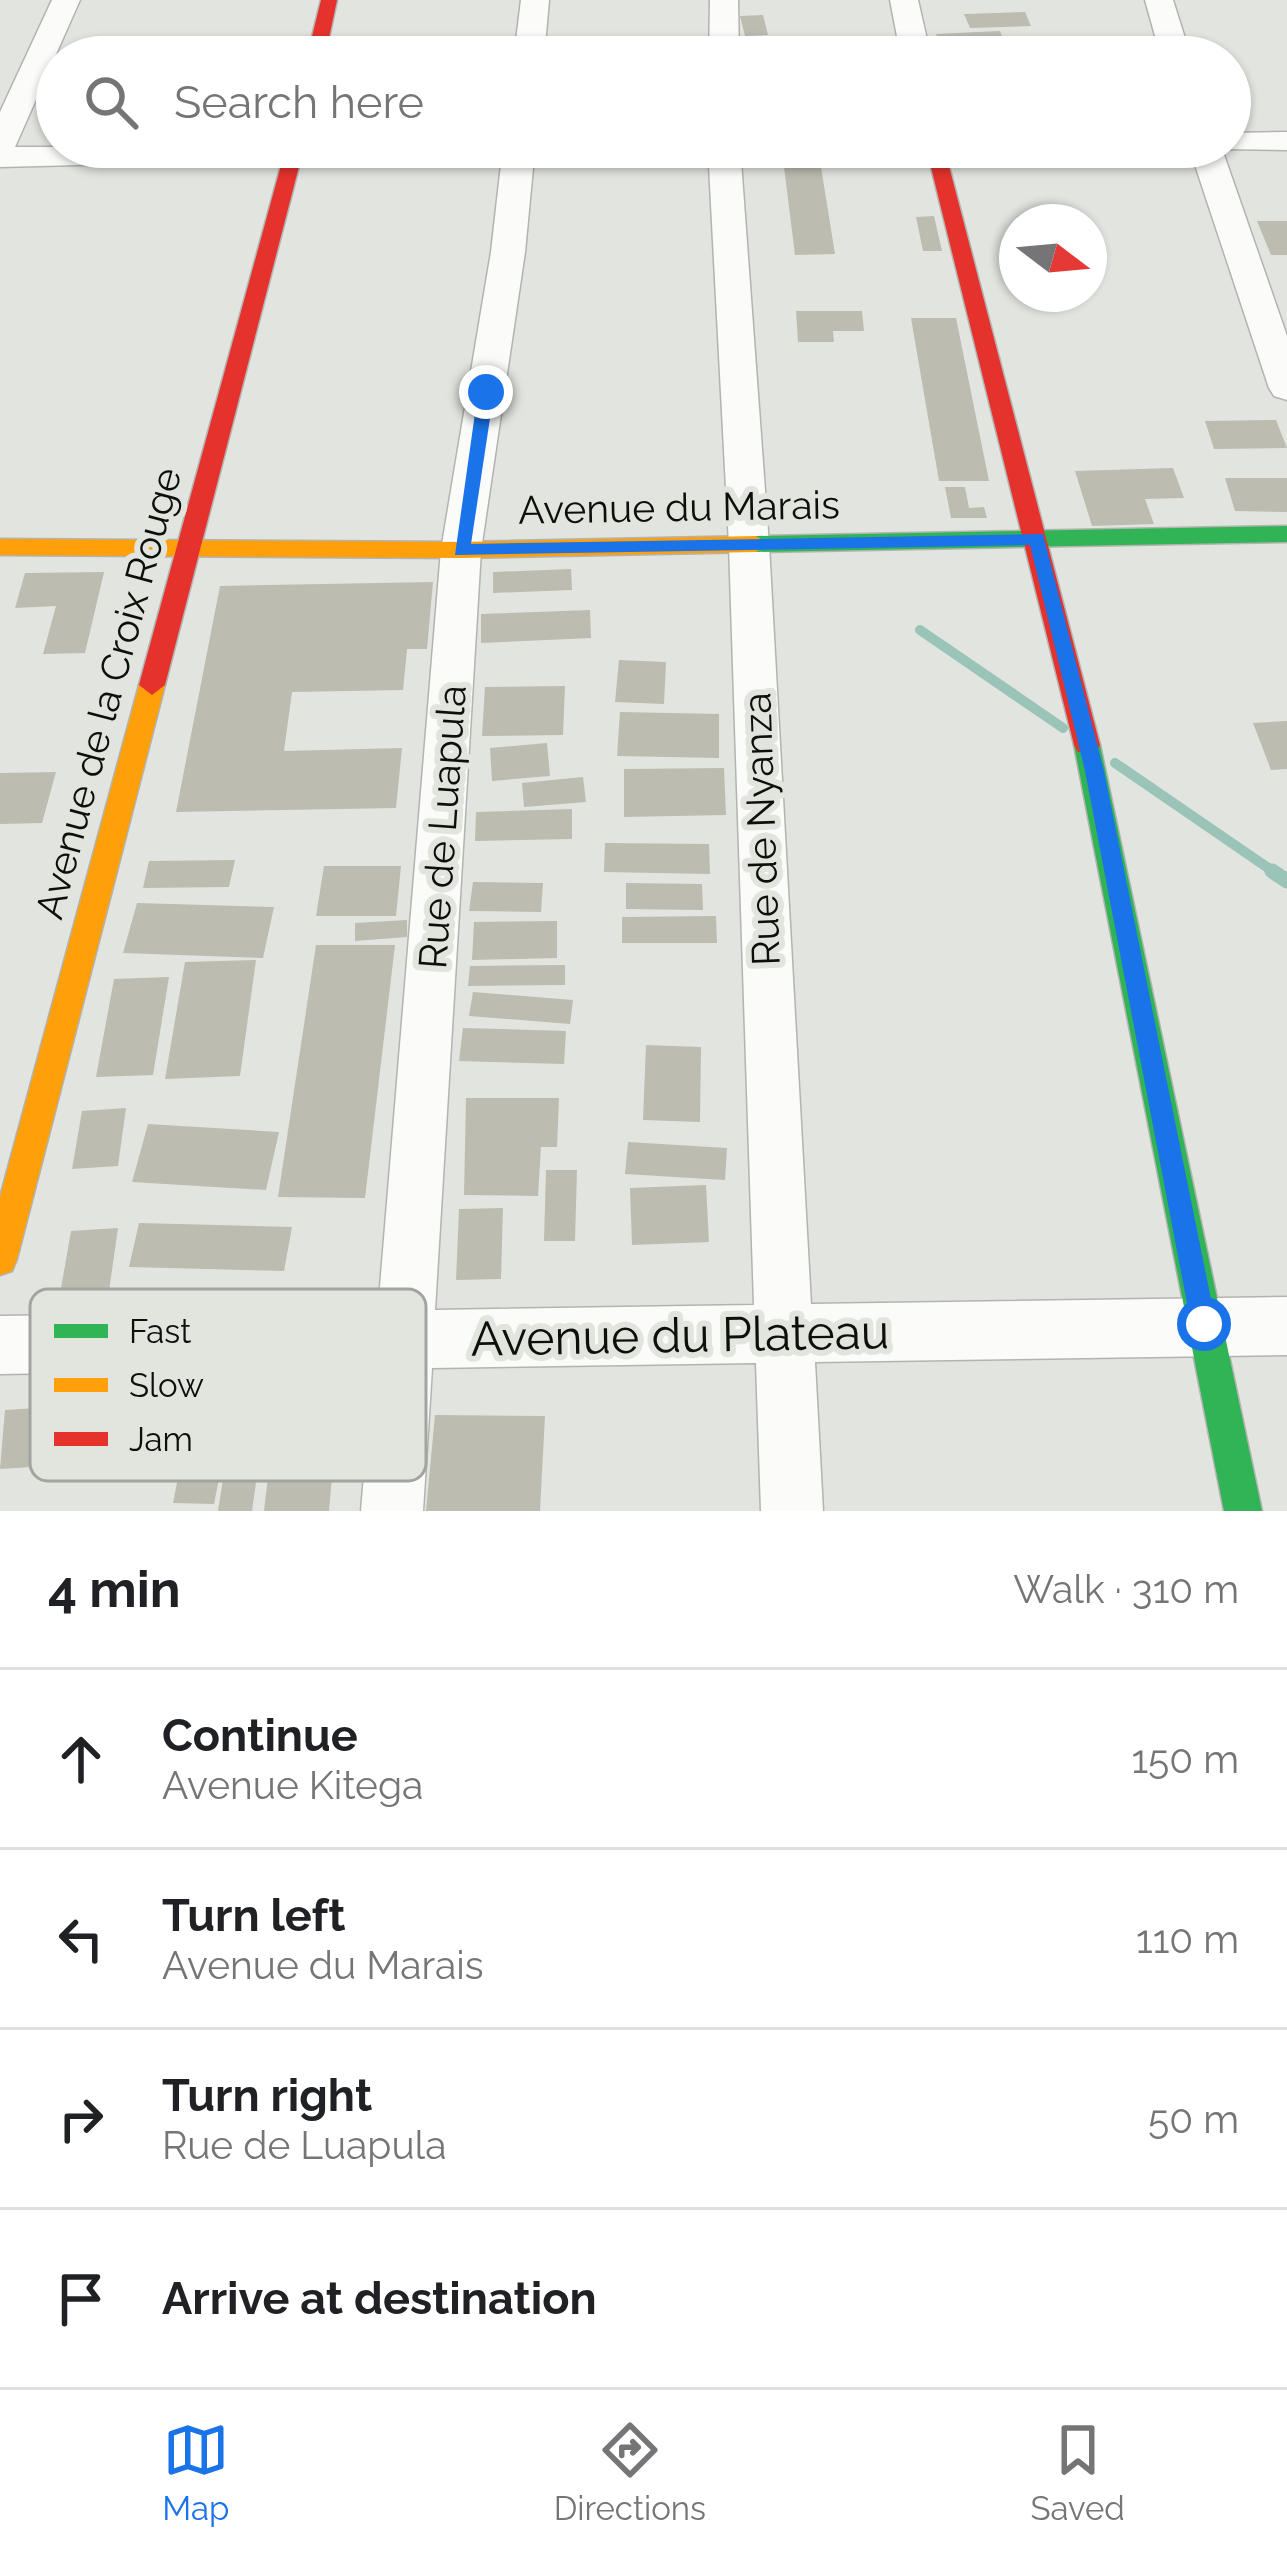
<!DOCTYPE html>
<html lang="en">
<head>
<meta charset="utf-8">
<style>
  body { margin:0; font-family:Raleway,sans-serif; background:#f2f2f2; color:#202124 }
  .compass { position:absolute; left:999px; top:204px; width:108px; height:108px; border-radius:50%; background:#fff; box-shadow:0 3px 9px #0004; rotate:106deg }
  .stop { position:absolute; width:36px; height:36px; margin:-27px; border:9px solid #1a73e8; border-radius:50%; background:#fff }
  .stop.end { background:#1a73e8; border-color:#fff; box-shadow:0 3px 12px #0008 }
  .list { margin:0; padding:0; list-style:none }
  h2 { display:flex; justify-content:space-between; align-items:center; height:156px; margin:0; padding:0 48px; font-size:51px }
  h2 small { font-size:39px; font-weight:400; color:#757577 }
  .list li { display:grid; grid-template-columns:78px 1fr auto; gap:36px; align-items:center; box-sizing:border-box; height:180px; padding:0 48px; border-top:3px solid #e0e0e0 }
  .list b { display:block; font-size:45px; white-space:nowrap }
  .list p { margin:0; font-size:39px; white-space:nowrap; color:#757577 }
  .list em { font-size:39px; font-style:normal; color:#757577 }
  .icon { flex:none; width:66px; height:66px; fill:none; stroke:currentColor; stroke-width:2; stroke-linecap:round; stroke-linejoin:round }
  .map { position:relative; flex:none; width:1287px; height:1511px; overflow:hidden }
  .search { position:absolute; background:#fff; box-shadow:0 3px 9px #0004; left:36px; right:36px; top:36px; height:132px; display:flex; align-items:center; gap:30px; box-sizing:border-box; padding:0 42px; border-radius:66px; color:#757577; font-size:45px }
  .sheet { height:876px; background:#fff }
  nav { display:flex; justify-content:space-around; align-items:center; box-sizing:border-box; height:168px; border-top:3px solid #e0e0e0; background:#fff; font-size:33px; color:#757577 }
  nav a { display:grid; justify-items:center; gap:6px }
  nav .on { color:#1a73e8 }
  .map>svg:first-child { display:block }
</style>
</head>
<body>
<div class="map">
<svg width="1287" height="1511" viewBox="0 0 1287 1511">
  <rect width="100%" height="100%" fill="#e2e4df"/>
  <g fill="none" stroke-linecap="round" stroke-linejoin="round">
    <path stroke="#9ac4b8" stroke-width="10" d="M920,630L1063,728
      M1115,763L1277,874"/>
    <path stroke="#9ac4b8" stroke-width="15" d="M1272,871L1287,881"/>
  </g>
  <path fill="#bdbcb1" d="M1025,12L1031,26L970,28L964,14Z
    M763,15L768,35L745,36L740,16Z
    M1000,31L1004,41L984,44L1023,42L1025,48L973,50L970,42L940,44L936,34Z
    M745,39H808L809,51H803L804,57H780L779,53L789,51H745Z
    M1113,49L1116,57H1066L1063,50Z
    M784,167H821L835,254L795,255Z
    M934,216L942,251H923L916,217Z
    M1257,221H1287V255H1271Z
    M796,311H862L864,331H833L834,342H798Z
    M911,318H956L989,481H939Z
    M1276,420L1287,448L1214,449L1205,421Z
    M1173,468L1184,498L1145,499L1154,524L1092,526L1075,471Z
    M1225,478H1287V512L1235,511Z
    M945,487H965L969,508L984,507L987,518H951Z
    M571,569L572,590L493,593V572Z
    M104,572L85,653L43,654L56,606L15,608L25,573Z
    M433,582L427,649H407L403,690L292,692L284,751L402,748L396,808L176,812L220,586Z
    M590,610L591,638L481,643V614Z
    M619,660L666,662L664,704L615,702Z
    M565,686L563,735L482,736L485,687Z
    M620,712L719,714V758L617,756Z
    M1287,721V769L1271,770L1253,723Z
    M547,743L550,776L492,781L490,748Z
    M724,768L726,815L624,817V769Z
    M56,772L42,823L0,824V773Z
    M583,777L586,802L524,807L522,783Z
    M572,809V839L475,841L476,812Z
    M605,843L709,844L710,874L604,872Z
    M235,860L229,887L143,888L149,861Z
    M324,866H401L396,916H316Z
    M473,882L543,883L541,912L469,911Z
    M626,883L702,884L703,910L626,909Z
    M137,903L274,907L263,958L123,953Z
    M716,916L717,943H622V917Z
    M407,920V937L355,941V923Z
    M557,921V958L472,960L474,922Z
    M316,945H395L365,1198L278,1197Z
    M256,960L240,1076L165,1079L185,962Z
    M565,965V985L468,986L470,966Z
    M169,977L153,1075L96,1077L114,979Z
    M473,992L573,1000L570,1024L469,1016Z
    M463,1028L566,1031L564,1064L459,1061Z
    M646,1045L701,1047L700,1122L643,1120Z
    M466,1098H559L557,1147H541L538,1196L464,1195Z
    M126,1108L118,1166L72,1169L82,1111Z
    M148,1124L279,1132L266,1190L132,1182Z
    M628,1142L727,1148L725,1180L625,1174Z
    M546,1170H577L575,1241H544Z
    M706,1185L709,1242L632,1245L630,1188Z
    M503,1208L501,1279L456,1280L459,1209Z
    M139,1223L292,1227L284,1271L129,1267Z
    M118,1228L109,1291L60,1294L71,1231Z
    M179,1399L173,1458L0,1469L5,1410Z
    M338,1407L329,1511H264L276,1409Z
    M435,1415L545,1416L540,1511H426Z
    M185,1442L226,1443L214,1504L173,1503Z
    M226,1461H259L252,1511H218Z"/>
  <g fill="none" stroke-linecap="round" stroke-linejoin="round">
    <g stroke="#b3b4b1" stroke-width="3">
      <path id="street" d="M52,0H80L15,147H452L436,156L0,167V112Z
        M521,0H549L544,57H514Z
        M710,0H738L739,57H709Z
        M890,0H918L931,57H901Z
        M1145,0H1173L1191,57H1161Z
        M1287,132V150L1222,149L1287,336V400L1274,396L1269,388L1189,147H1230V133Z
        M503,147H535L525,252L481,550L435,1310L754,1305L729,545L708,147H740L769,545L811,1304L1287,1297V1355L815,1362L823,1511H761L756,1363L432,1368L423,1511H361L373,1368L0,1374V1316L378,1311L441,550L491,252Z"/>
    </g>
    <g stroke="#b3b4b1" stroke-width="3">
      <path id="fast" d="M1287,526V542L756,552L744,544L756,536Z
        M1087,735L1096,738L1100,745L1262,1511H1224L1074,745L1078,738Z"/>
    </g>
    <g stroke="#b3b4b1" stroke-width="3">
      <path id="slow" d="M756,536L768,544L756,552L461,558L0,555V539L461,542Z
        M152,675L165,685L17,1259L12,1271L0,1275V1197L139,685Z"/>
    </g>
    <g stroke="#b3b4b1" stroke-width="3">
      <path id="jam" d="M321,0H337L325,57H307Z
        M286,147H304L165,685L152,695L139,685Z
        M926,147H944L1100,745L1096,752H1078L1074,745Z"/>
    </g>
    <use href="#street" fill="#fbfbfa" fill-rule="evenodd"/>
    <use href="#fast" fill="#30b455" fill-rule="evenodd"/>
    <use href="#slow" fill="#ff9f0a" fill-rule="evenodd"/>
    <use href="#jam" fill="#e5322d" fill-rule="evenodd"/>
  </g>
  <path fill="#1a73e8" d="M486,386L494,392L471,544L1043,534L1104,771L1216,1324L1213,1332L1204,1336L1195,1332L1191,1324L1085,771L1030,545L455,555L478,392Z"/>
  <g text-anchor="middle" stroke-width="12" stroke-linejoin="round" paint-order="stroke">
    <g font-size="39" fill="#0e0f0d" stroke="#e2e5de">
      <text transform="translate(679 507) rotate(-1)" y="14">Avenue du Marais</text>
      <text transform="translate(108 693) rotate(-75)" y="14">Avenue de la Croix Rouge</text>
      <text transform="translate(442 827) rotate(-86)" y="14">Rue de Luapula</text>
      <text transform="translate(761 829) rotate(-92)" y="14">Rue de Nyanza</text>
    </g>
    <g font-size="48" fill="#0e0f0d" stroke="#e2e5de">
      <text transform="translate(680 1335) rotate(-1)" y="17">Avenue du Plateau</text>
    </g>
  </g>
  <rect x="30" y="1289" width="396" height="192" rx="18" fill="#e2e5de" stroke="#a2a59f" stroke-width="3"/>
  <rect x="54" y="1324" width="54" height="14" fill="#30b455"/>
  <rect x="54" y="1378" width="54" height="14" fill="#ff9f0a"/>
  <rect x="54" y="1432" width="54" height="14" fill="#e5322d"/>
  <g font-size="33" fill="#0e0f0d">
    <text x="129" y="1343">Fast</text>
    <text x="129" y="1397">Slow</text>
    <text x="129" y="1451">Jam</text>
  </g>
</svg>
<svg class="compass" viewBox="-18 -18 36 36"><path d="M0-13l5 13h-10z" fill="#e53935"/><path d="M0 13l5-13h-10z" fill="#757577"/></svg>
<div class="stop" style="left:1204px;top:1324px"></div>
<div class="stop end" style="left:486px;top:392px"></div>
<div class="search"><svg class="icon" aria-label="search" viewBox="0 0 24 24"><circle cx="10" cy="10" r="6"/><path d="M15 15l6 6"/></svg>Search here</div>
</div>
<section class="sheet">
<h2>4 min<small>Walk · 310 m</small></h2>
<ul class="list">
<li><svg class="icon" aria-label="ahead" viewBox="0 0 24 24"><path d="M12 20V5M6 11l6-6 6 6"/></svg><div><b>Continue</b><p>Avenue Kitega</p></div><em>150 m</em></li>
<li><svg class="icon" aria-label="left" viewBox="0 0 24 24"><path d="M17 20v-9H6M10 6l-5 5 5 5"/></svg><div><b>Turn left</b><p>Avenue du Marais</p></div><em>110 m</em></li>
<li><svg class="icon" aria-label="right" viewBox="0 0 24 24"><path d="M7 20v-9h11M14 6l5 5-5 5"/></svg><div><b>Turn right</b><p>Rue de Luapula</p></div><em>50 m</em></li>
<li><svg class="icon" aria-label="arrive" viewBox="0 0 24 24"><path d="M6 21V4h12l-3 4 3 4H6"/></svg><div><b>Arrive at destination</b></div></li>
</ul>
</section>
<nav>
<a class="on"><svg class="icon" aria-label="map" viewBox="0 0 24 24"><path d="M3 6l6-2 6 2 6-2v14l-6 2-6-2-6 2zM9 4v14M15 6v14"/></svg>Map</a>
<a><svg class="icon" aria-label="directions" viewBox="0 0 24 24"><path d="M12 3l9 9-9 9-9-9zM9 14v-3h6M13 9l2 2-2 2"/></svg>Directions</a>
<a><svg class="icon" aria-label="saved" viewBox="0 0 24 24"><path d="M7 4h10v16l-5-4-5 4z"/></svg>Saved</a>
</nav>
</body>
</html>
